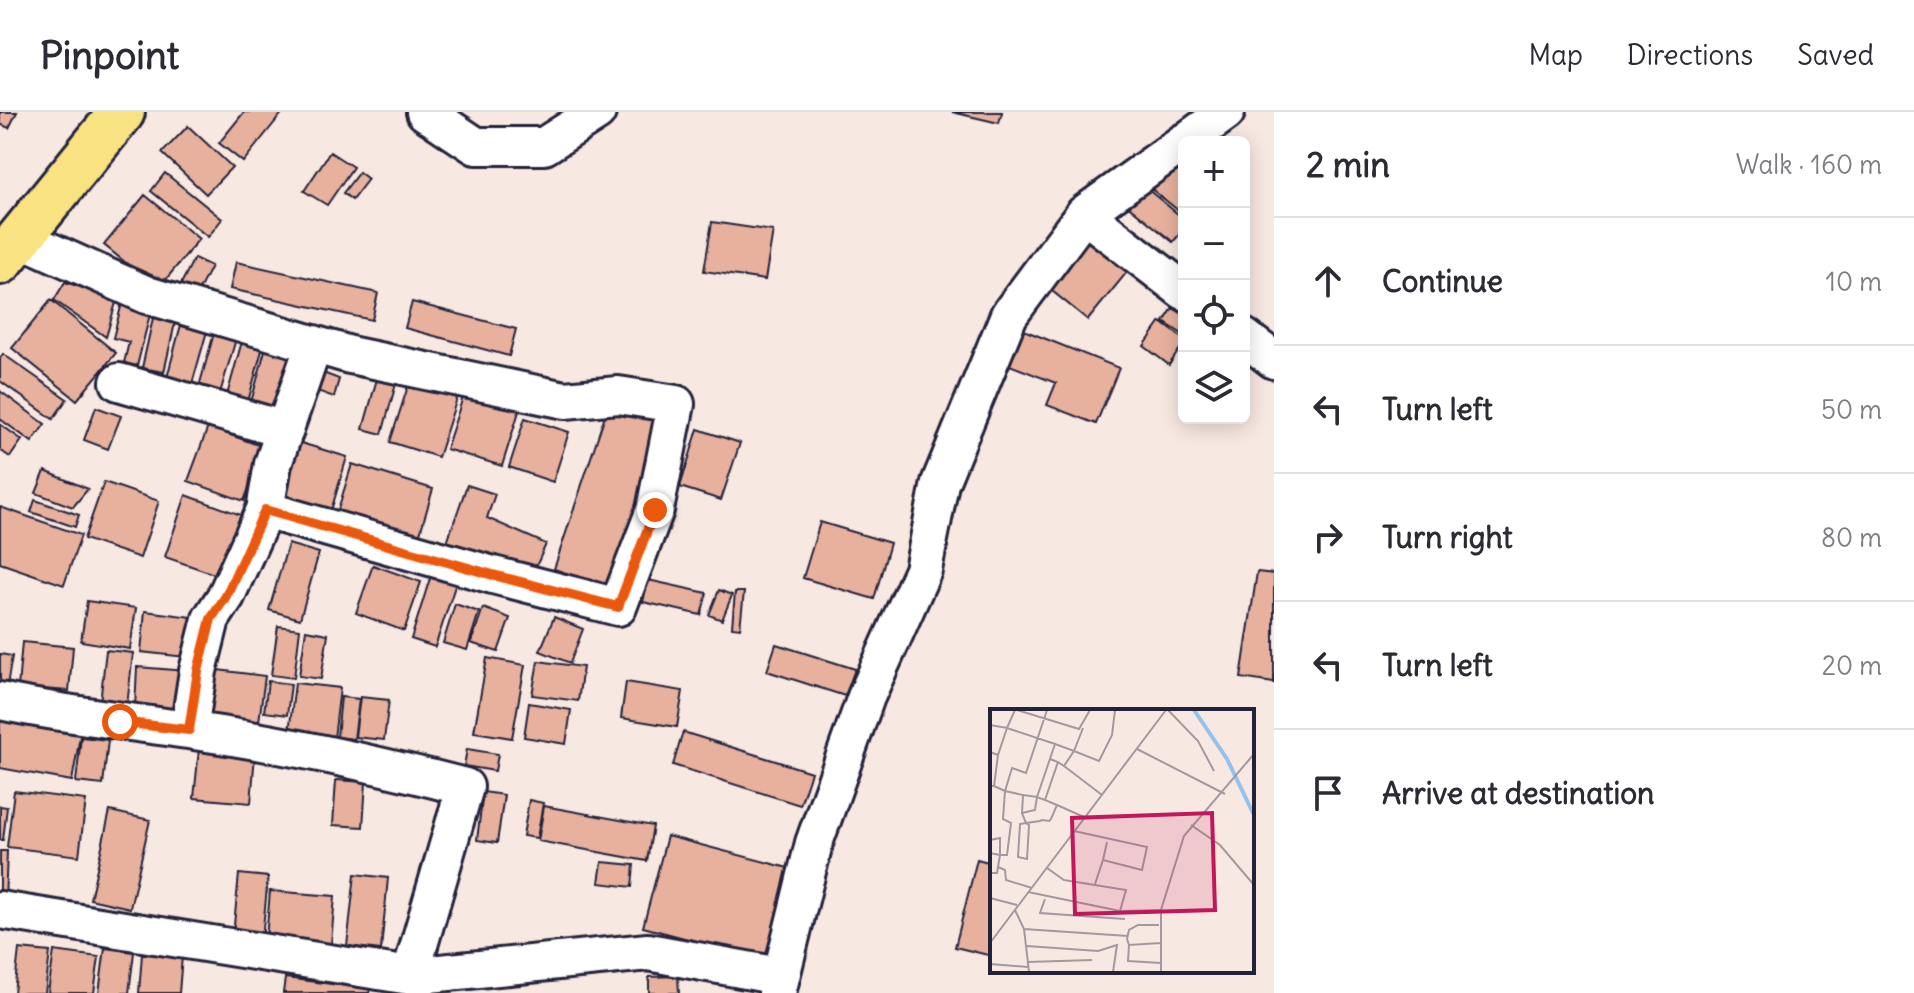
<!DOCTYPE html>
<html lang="en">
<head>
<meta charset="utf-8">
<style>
  body { margin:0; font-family:Delius,sans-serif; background:#f2f2f3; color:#2b2b33 }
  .controls { position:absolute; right:24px; top:24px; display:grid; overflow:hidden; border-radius:12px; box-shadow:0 4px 20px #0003 }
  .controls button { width:72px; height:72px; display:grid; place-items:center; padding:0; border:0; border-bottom:2px solid #e1e1e2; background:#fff; color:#2b2b33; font:40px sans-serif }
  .stop { position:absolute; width:24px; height:24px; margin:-18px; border:6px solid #ea580c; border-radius:50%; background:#fff }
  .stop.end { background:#ea580c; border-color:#fff; box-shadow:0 2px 8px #0008 }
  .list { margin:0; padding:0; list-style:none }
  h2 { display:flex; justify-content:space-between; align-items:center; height:104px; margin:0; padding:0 32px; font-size:34px }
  h2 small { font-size:26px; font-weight:400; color:#7c7c81 }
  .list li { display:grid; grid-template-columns:52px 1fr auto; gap:24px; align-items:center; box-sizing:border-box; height:128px; padding:0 32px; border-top:2px solid #e1e1e2 }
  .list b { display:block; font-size:30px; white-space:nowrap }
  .list em { font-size:26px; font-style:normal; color:#7c7c81 }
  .icon { flex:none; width:44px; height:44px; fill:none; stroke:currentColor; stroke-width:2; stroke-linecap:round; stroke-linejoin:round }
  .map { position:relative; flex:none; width:1274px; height:881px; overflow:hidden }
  header { display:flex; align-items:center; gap:48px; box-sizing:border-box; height:112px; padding:0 40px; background:#fff; border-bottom:2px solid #e1e1e2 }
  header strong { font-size:38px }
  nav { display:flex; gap:44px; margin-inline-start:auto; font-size:28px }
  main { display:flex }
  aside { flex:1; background:#fff }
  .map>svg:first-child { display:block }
</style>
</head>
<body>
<header>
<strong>Pinpoint</strong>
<nav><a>Map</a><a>Directions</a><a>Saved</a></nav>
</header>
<main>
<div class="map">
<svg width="1274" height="881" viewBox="0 0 1274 881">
  <rect width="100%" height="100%" fill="#f8e8e2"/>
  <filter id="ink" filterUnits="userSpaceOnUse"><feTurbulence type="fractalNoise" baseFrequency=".0125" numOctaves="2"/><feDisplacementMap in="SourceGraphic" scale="16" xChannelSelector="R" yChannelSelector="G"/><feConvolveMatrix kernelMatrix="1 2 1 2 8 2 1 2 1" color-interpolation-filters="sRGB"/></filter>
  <g filter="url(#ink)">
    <path fill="#e8b19e" stroke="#22223b" stroke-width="2" d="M0,0H17L9,16L0,12Z
      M244,0H283L243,50L219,31Z
      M952,0H1002L999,11Z
      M188,14L232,55L206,82L162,41Z
      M330,40L353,55L327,93L304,79Z
      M1174,44L1184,52V103L1149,75Z
      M359,60L368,67L352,88L343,81Z
      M165,61L222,107L208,125L151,79Z
      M1141,72L1184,107V117L1173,130L1125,91Z
      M145,83L199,127L158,177L104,133Z
      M712,110L773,119L765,168L704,159Z
      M1088,111L1136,149L1088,208L1041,170Z
      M194,146L211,154L195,186L178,178Z
      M236,150L378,181L372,208L230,177Z
      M65,170L117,187L106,225L54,188Z
      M123,187L152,194L137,254L124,251L129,230L113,226Z
      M51,188L116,241L77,288L12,236Z
      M412,190L516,217L509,244L405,216Z
      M1173,196L1184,203L1182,222L1164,210Z
      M155,197L177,202L164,260L142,256Z
      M183,205L209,212L190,279L165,273Z
      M1161,210L1184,227V231L1169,253L1144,234Z
      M216,214L238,220L218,288L197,282Z
      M1021,217L1119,256L1096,312L1047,293L1056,271L1007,252Z
      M244,222L265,227L247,293L226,287Z
      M268,227L297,235L279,302L250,294Z
      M3,242L67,287L53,307L0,269V246Z
      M380,256L399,261L382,322L363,317Z
      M323,261L339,267L334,285L317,279Z
      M411,265L459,280L438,345L390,330Z
      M466,276L521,293L502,354L446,337Z
      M0,279L45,312L32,330L0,307Z
      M609,291L666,310L611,476L554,457Z
      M96,295L121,304L108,337L84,328Z
      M525,306L569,320L553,370L509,355Z
      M0,312L22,328L10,345L0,338Z
      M208,315L264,335L244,389L188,369Z
      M698,317L740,331L721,388L680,375Z
      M291,328L347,345L330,402L274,385Z
      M352,352L433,377L418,428L336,404Z
      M45,359L88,377L73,395L36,381Z
      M104,370L159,389L140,446L84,427Z
      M467,373L495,382L487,406L546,432L531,466L447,430Z
      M186,383L244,404L223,465L165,445Z
      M35,388L79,403L75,415L31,400Z
      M0,395L81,423L64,473L0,451Z
      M820,410L890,431L874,487L803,466Z
      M288,432L319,441L300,507L269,498Z
      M373,453L421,470L404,519L356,501Z
      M1257,460L1274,462V571L1241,566Z
      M431,463L456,471L435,535L411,527Z
      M648,468L707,481L701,503L643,490Z
      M719,478L732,483L722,508L709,503Z
      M735,480H744L740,516L732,515Z
      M87,489L136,496L130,537L81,529Z
      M455,492L479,500L467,538L443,531Z
      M483,496L510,506L498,540L471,531Z
      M145,499L200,506L195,546L141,540Z
      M554,505L583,517L570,551L540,539Z
      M278,514L300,517L294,566L271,563Z
      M306,518L328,522L321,567L299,564Z
      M22,530L73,535L69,579L18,575Z
      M776,532L855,557L845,584L767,559Z
      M106,538L133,541L127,594L100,591Z
      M0,542L12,544L7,574L0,573Z
      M487,546L525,553L512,626L474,620Z
      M538,549L583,555L578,589L532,583Z
      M137,555L187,559L184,600L135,597Z
      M210,557L265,564L258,617L202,610Z
      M268,569L291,572L287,603L264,600Z
      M626,570L683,579L677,615L621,606Z
      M295,571L340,576L334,626L289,621Z
      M341,585L359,587L354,627L337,625Z
      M360,585L389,588L384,628L355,625Z
      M529,591L571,598L566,632L524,625Z
      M0,598L82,613L72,669L0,656Z
      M683,620L811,660L800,693L673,653Z
      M81,625L108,628L103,673L76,670Z
      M199,637L255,642L251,691L194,686Z
      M467,637L498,642L495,659L464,654Z
      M336,668L366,670L363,715L333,713Z
      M14,679L86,688L79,744L7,735Z
      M483,680L504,683L497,731L477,728Z
      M529,688L543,691L537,726L523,724Z
      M0,694L7,695L3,728H0Z
      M544,694L653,714L647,749L538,729Z
      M110,699L150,708L130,796L90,787Z
      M667,724L796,758L771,849L643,815Z
      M0,739H7L5,790H0Z
      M977,747L992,751V844L955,835Z
      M602,750L634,753L632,775L599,771Z
      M239,762L268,765L262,826L233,823Z
      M355,762L388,766L381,838L347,834Z
      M270,779L335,784L331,832L266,827Z
      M105,836L134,840L129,881H99Z
      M19,837L50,840L45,881H14Z
      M54,839L99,845L94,881H48Z
      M142,842L182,844L179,881H139Z
      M678,864L679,881H649V865Z
      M285,866L370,877L369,881H283Z"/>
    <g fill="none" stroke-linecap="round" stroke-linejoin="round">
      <g stroke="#22223b" stroke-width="42">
        <path id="minor" d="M425,0L476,34H544L597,0
          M1185,30L1226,0
          M1084,102L1184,179
          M20,126L147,183L350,243L565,288L618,283L676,292L655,398L618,495L493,463L265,398L273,352L314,232
          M1244,225L1274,248
          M119,270L285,318
          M0,589C64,603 129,609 194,619C285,632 376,652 465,675L410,864L0,798
          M189,618L198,559L211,507L226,484L265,398
          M410,864L648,840L779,864
          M777,881L814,731L866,585L923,458L940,371L1009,203L1084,102L1184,30"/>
      </g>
      <g stroke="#22223b" stroke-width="50">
        <path id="major" d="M0,150L122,0"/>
      </g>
      <use href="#minor" stroke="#fff" stroke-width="36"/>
      <use href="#major" stroke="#f8e281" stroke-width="44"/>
    </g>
  </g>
  <g fill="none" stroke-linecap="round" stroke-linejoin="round" filter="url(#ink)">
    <path stroke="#ea580c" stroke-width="10" d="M120,610L189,618L198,559L211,507L226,484L265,398L493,463L618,495L655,398"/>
  </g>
  <g transform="translate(990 597)">
    <rect width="264" height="264" fill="#f8e8e2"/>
    <path fill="none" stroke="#94c2ee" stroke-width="4" d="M204,1L237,50L264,106"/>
    <path fill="none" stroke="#a2999f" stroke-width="2" d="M27,1L89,20L100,1M178,1L208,32L224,62M0,16L17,19L25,1M65,35L84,42L93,19M147,40L235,85M0,43L8,46L4,77H0M8,46L17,19L65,35L47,88L33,86M68,53L74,57L84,42L109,52L122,26L125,1M74,57L112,86M4,77L15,82L22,59L36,64L57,1M67,96L94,108M32,104L45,101L47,88L55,91M201,116L230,136L264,176M84,122L157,138L152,161L113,151L117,133M0,131L10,129V146L0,144M8,158L15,161L16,171L42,179M0,164H7L10,146H17L21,114L13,110L15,82L33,86L32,104L36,114L39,116L37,150L28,148L30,115L36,114L50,112L52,111L59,112L61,110L67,96L55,91L68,53L60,50M105,175L113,151M38,183L130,202L136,181L74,171L57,159M0,189L27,196M55,190L50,204L135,210M25,201L34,220L138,227M130,202L171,201M169,216H148L139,221L137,230L139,236L171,234M34,220L39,263M0,234L176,1M139,236L138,252L171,254M37,237L108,242L127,236L123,263M38,253L102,251M0,255L38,258M171,263V201L194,127L264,45"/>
    <path fill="#c2185b" fill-opacity="0.15" stroke="#c2185b" stroke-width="4" d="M222,104L225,201L85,205L82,109Z"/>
    <rect width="264" height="264" fill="none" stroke="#22223b" stroke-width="4"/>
  </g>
</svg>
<div class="controls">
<button>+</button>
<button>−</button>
<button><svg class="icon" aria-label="locate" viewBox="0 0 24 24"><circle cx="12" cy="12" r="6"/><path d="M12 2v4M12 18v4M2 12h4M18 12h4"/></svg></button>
<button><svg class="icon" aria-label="layers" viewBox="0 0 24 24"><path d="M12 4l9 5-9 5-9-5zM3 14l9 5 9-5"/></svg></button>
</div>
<div class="stop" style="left:120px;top:610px"></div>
<div class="stop end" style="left:655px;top:398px"></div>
</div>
<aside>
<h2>2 min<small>Walk · 160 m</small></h2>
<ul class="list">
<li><svg class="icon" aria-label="ahead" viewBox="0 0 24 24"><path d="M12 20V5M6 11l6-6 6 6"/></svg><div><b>Continue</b></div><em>10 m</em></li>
<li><svg class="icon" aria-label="left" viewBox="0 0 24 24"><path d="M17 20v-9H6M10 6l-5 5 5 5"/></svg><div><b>Turn left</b></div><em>50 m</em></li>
<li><svg class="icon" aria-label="right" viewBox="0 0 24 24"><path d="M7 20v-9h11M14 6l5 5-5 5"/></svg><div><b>Turn right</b></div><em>80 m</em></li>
<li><svg class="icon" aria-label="left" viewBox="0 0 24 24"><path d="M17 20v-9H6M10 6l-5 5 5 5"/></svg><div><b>Turn left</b></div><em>20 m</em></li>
<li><svg class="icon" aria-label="arrive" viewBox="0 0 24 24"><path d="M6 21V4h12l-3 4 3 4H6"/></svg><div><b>Arrive at destination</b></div></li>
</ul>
</aside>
</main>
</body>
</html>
